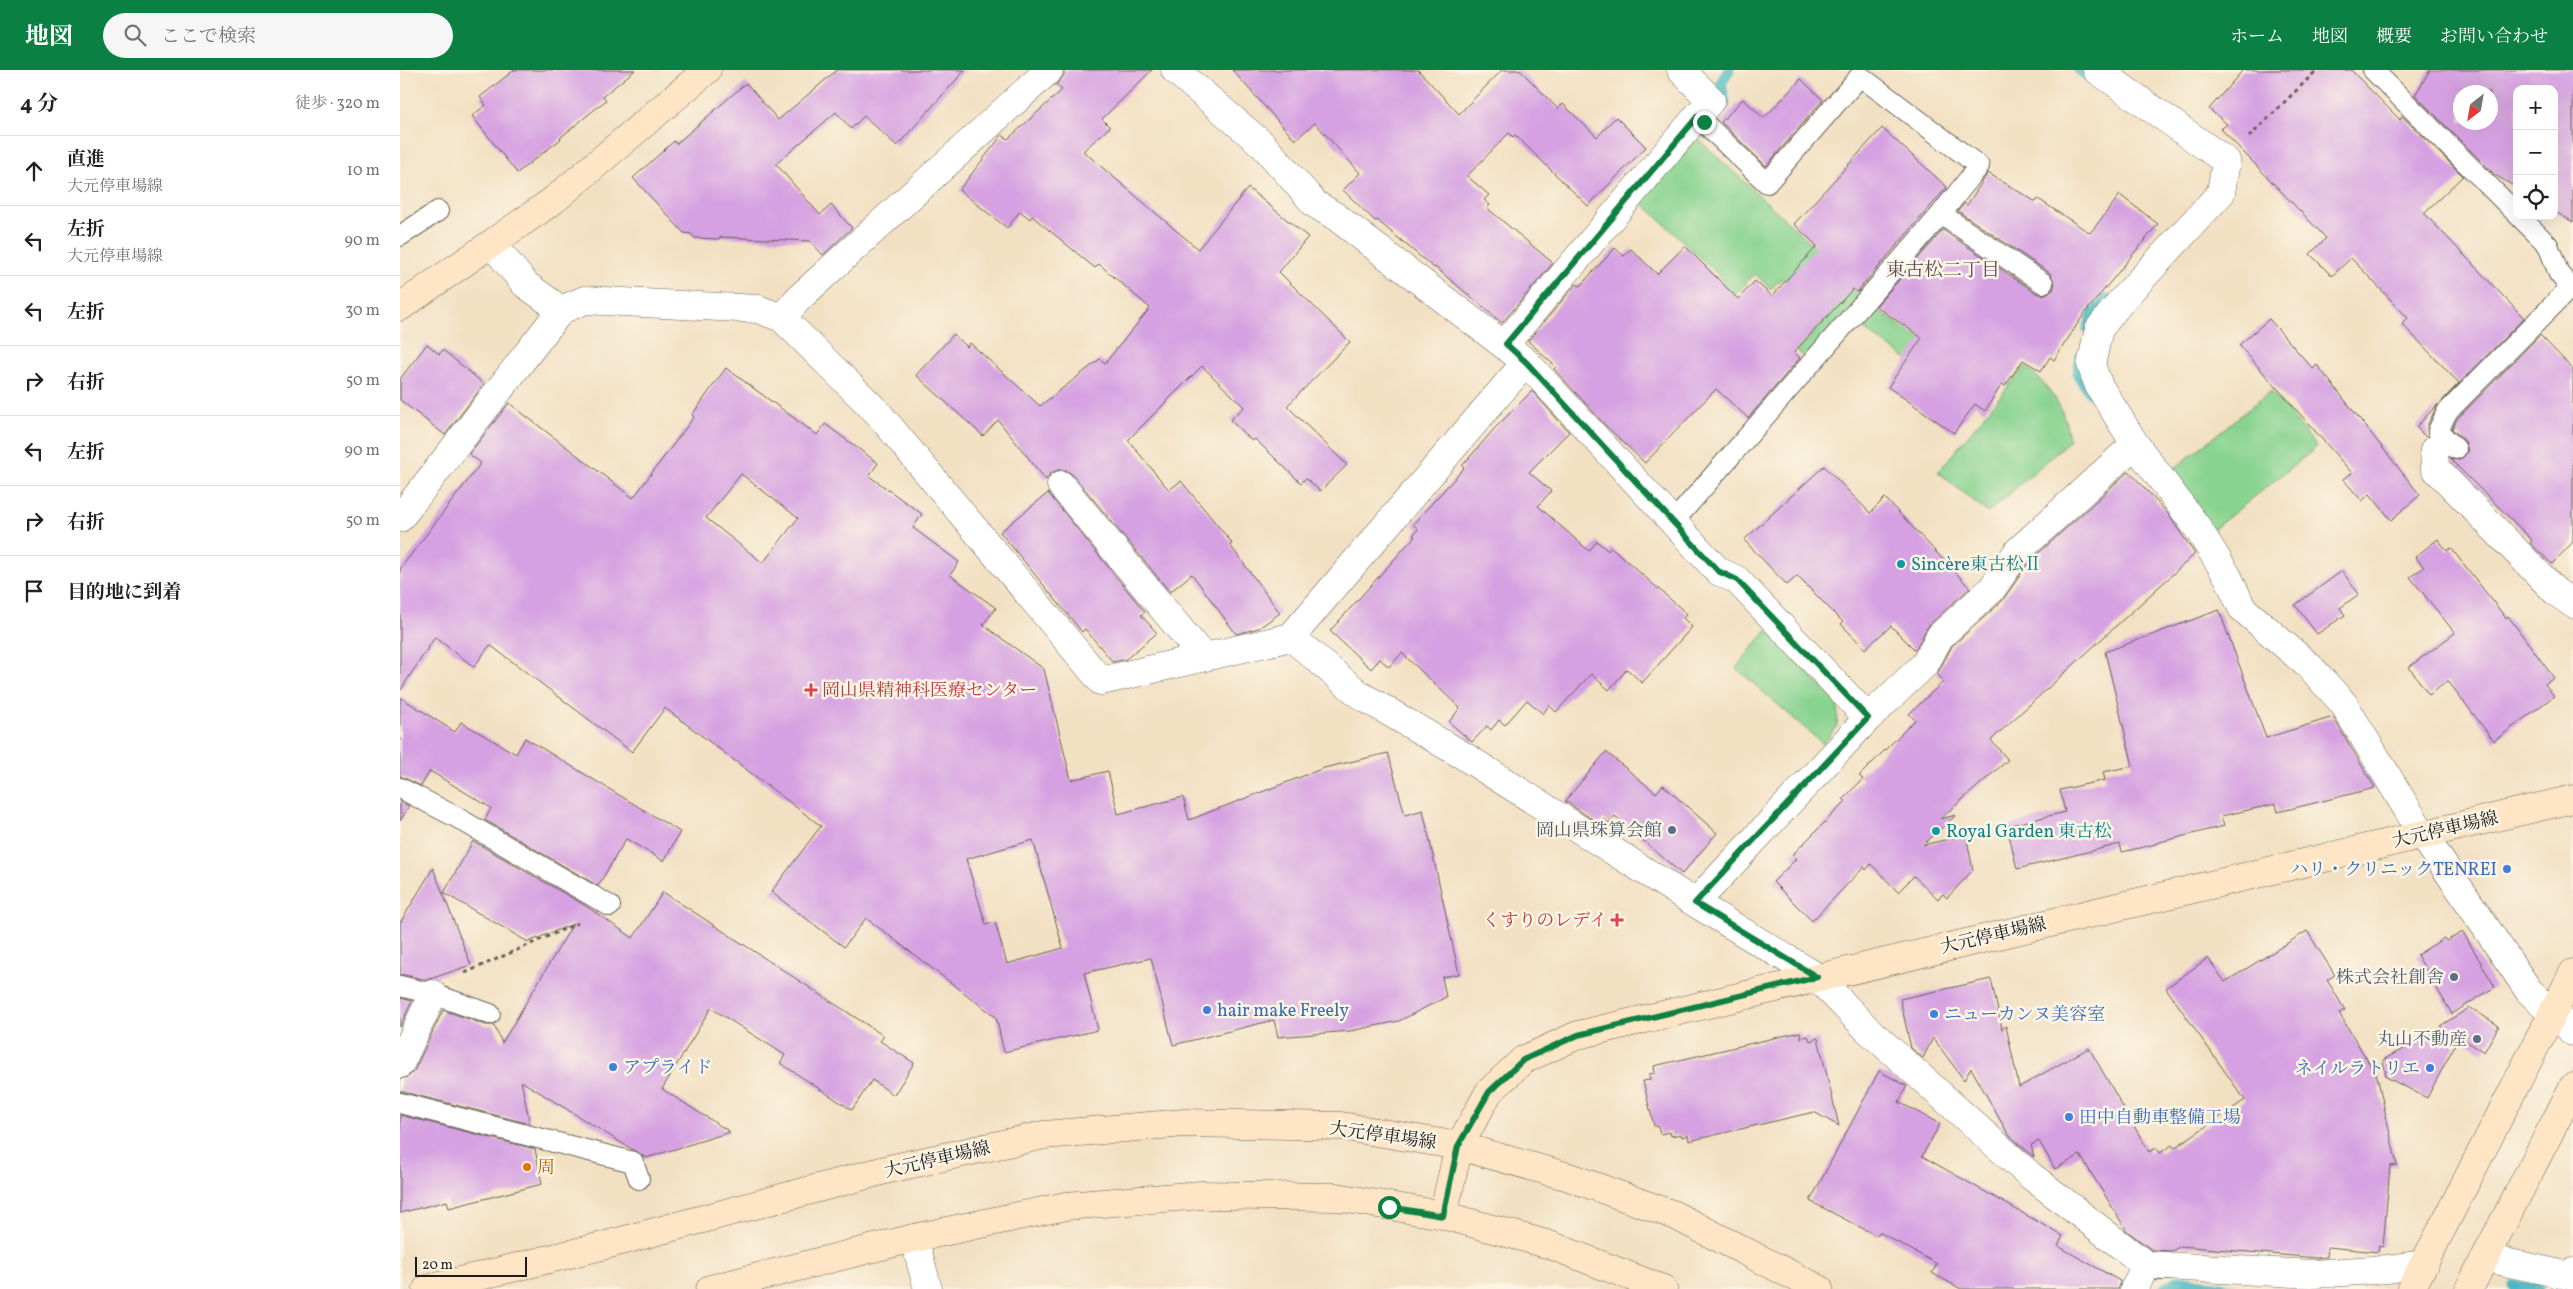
<!DOCTYPE html>
<html lang="ja">
<head>
<meta charset="utf-8">
<style>
  body { margin:0; font-family:Vollkorn,"Noto Serif JP",serif; background:#f6f6f6; color:#202124 }
  .controls { position:absolute; right:15px; top:15px; display:grid; overflow:hidden; border-radius:10px; box-shadow:0 5px 20px #0002 }
  .controls button { width:45px; height:45px; display:grid; place-items:center; padding:0; border:0; border-bottom:1px solid #e0e0e0; background:#fff; color:#202124; font:25px sans-serif }
  .compass { position:absolute; left:2053px; top:15px; width:45px; height:45px; border-radius:50%; background:#fff; box-shadow:0 5px 20px #0002; rotate:211deg }
  .scale { position:absolute; left:15px; bottom:12px; width:112px; box-sizing:border-box; padding-left:5px; border:2px solid #1c1c1c; border-top:0; font-size:14px; line-height:18px; white-space:nowrap; color:#1c1c1c; -webkit-text-stroke:4px #fcf5e5; paint-order:stroke }
  .stop { position:absolute; width:15px; height:15px; margin:-11px; border:4px solid #0b8043; border-radius:50%; background:#fff }
  .stop.end { background:#0b8043; border-color:#fff; box-shadow:0 1px 5px #0008 }
  .list { margin:0; padding:0; list-style:none }
  h2 { display:flex; justify-content:space-between; align-items:center; height:65px; margin:0; padding:0 20px; font-size:21px }
  h2 small { font-size:16px; font-weight:400; color:#757577 }
  .list li { display:grid; grid-template-columns:32px 1fr auto; gap:15px; align-items:center; box-sizing:border-box; height:70px; padding:0 20px; border-top:1px solid #e0e0e0 }
  .list b { display:block; font-size:19px; white-space:nowrap }
  .list p { margin:0; font-size:16px; white-space:nowrap; color:#757577 }
  .list em { font-size:16px; font-style:normal; color:#757577 }
  .icon { flex:none; width:28px; height:28px; fill:none; stroke:currentColor; stroke-width:2; stroke-linecap:round; stroke-linejoin:round }
  .map { position:relative; flex:none; width:2173px; height:1219px; overflow:hidden }
  header { display:flex; align-items:center; gap:30px; box-sizing:border-box; height:70px; padding:0 25px; background:#0b8043; color:#fff }
  header strong { font-size:24px }
  nav { display:flex; gap:28px; margin-inline-start:auto; font-size:18px }
  .search { width:350px; height:45px; background:#f6f6f6; display:flex; align-items:center; gap:12px; box-sizing:border-box; padding:0 18px; border-radius:28px; color:#757577; font-size:19px }
  main { display:flex }
  aside { flex:1; background:#fff }
  .map>svg:first-child { display:block }
</style>
</head>
<body>
<header>
<strong>地図</strong>
<div class="search"><svg class="icon" aria-label="search" viewBox="0 0 24 24"><circle cx="10" cy="10" r="6"/><path d="M15 15l6 6"/></svg>ここで検索</div>
<nav><a>ホーム</a><a>地図</a><a>概要</a><a>お問い合わせ</a></nav>
</header>
<main>
<aside>
<h2>4 分<small>徒歩 · 320 m</small></h2>
<ul class="list">
<li><svg class="icon" aria-label="ahead" viewBox="0 0 24 24"><path d="M12 20V5M6 11l6-6 6 6"/></svg><div><b>直進</b><p>大元停車場線</p></div><em>10 m</em></li>
<li><svg class="icon" aria-label="left" viewBox="0 0 24 24"><path d="M17 20v-9H6M10 6l-5 5 5 5"/></svg><div><b>左折</b><p>大元停車場線</p></div><em>90 m</em></li>
<li><svg class="icon" aria-label="left" viewBox="0 0 24 24"><path d="M17 20v-9H6M10 6l-5 5 5 5"/></svg><div><b>左折</b></div><em>30 m</em></li>
<li><svg class="icon" aria-label="right" viewBox="0 0 24 24"><path d="M7 20v-9h11M14 6l5 5-5 5"/></svg><div><b>右折</b></div><em>50 m</em></li>
<li><svg class="icon" aria-label="left" viewBox="0 0 24 24"><path d="M17 20v-9H6M10 6l-5 5 5 5"/></svg><div><b>左折</b></div><em>90 m</em></li>
<li><svg class="icon" aria-label="right" viewBox="0 0 24 24"><path d="M7 20v-9h11M14 6l5 5-5 5"/></svg><div><b>右折</b></div><em>50 m</em></li>
<li><svg class="icon" aria-label="arrive" viewBox="0 0 24 24"><path d="M6 21V4h12l-3 4 3 4H6"/></svg><div><b>目的地に到着</b></div></li>
</ul>
</aside>
<div class="map">
<svg width="2173" height="1219" viewBox="0 0 2173 1219">
  <rect width="100%" height="100%" fill="#fcf5e5"/>
  <filter id="ink" filterUnits="userSpaceOnUse"><feTurbulence type="fractalNoise" baseFrequency=".02" numOctaves="2"/><feDisplacementMap in="SourceGraphic" scale="10" xChannelSelector="R" yChannelSelector="G"/><feConvolveMatrix kernelMatrix="1 2 1 2 8 2 1 2 1" color-interpolation-filters="sRGB"/></filter>
  <filter id="wash" filterUnits="userSpaceOnUse"><feTurbulence type="fractalNoise" baseFrequency=".0096" numOctaves="4" result="noise"/><feDisplacementMap in="SourceGraphic" scale="20" xChannelSelector="R" yChannelSelector="G"/><feGaussianBlur stdDeviation="1.12" result="paint"/><feColorMatrix in="noise" values="0 0 0 0 0 0 0 0 0 0 0 0 0 0 0 0 0 1.4 0 .05"/><feComposite in="paint" operator="in"/></filter>
  <g filter="url(#wash)">
    <rect width="100%" height="100%" fill="#f2e0c2"/>
    <path fill="#88d390" stroke="#527856" d="M1297,68L1465,223L1407,289L1397,281L1426,249L1382,208L1371,219L1355,204L1329,231L1305,229L1323,209L1241,132Z
      M1472,236L1569,303L1556,323L1458,255Z
      M1625,296C1650,317 1666,338 1669,371L1588,443L1538,402Z
      M1871,321L1917,377L1810,462L1765,406Z
      M1367,560L1438,634L1437,656L1423,674L1336,598Z"/>
    <g fill="none" stroke-linecap="round" stroke-linejoin="round">
      <path stroke="#4bbac2" stroke-width="11" d="M1679,0L1696,12
        M1313,47L1325,34L1321,13L1329,0
        M1688,259L1693,244L1707,229
        M1680,287L1678,305L1691,324
        M2114,1216L2138,1219
        M1764,1219L1779,1210L1831,1219"/>
    </g>
    <g id="blocks">
      <path fill="#d6a1e2" fill-rule="evenodd" d="M114,0H235L203,26L206,30L160,68L161,69L117,103L72,46L86,35L80,27Z
        M437,0H565L497,76L464,46L451,59L436,42L376,94L420,145L431,135L452,158L423,185L410,171L321,167L319,169L295,168L291,164L284,163L233,108L274,71L276,74L346,13L378,50Z
        M664,0H752L702,49L710,57L683,81L798,179L848,118L908,167L879,202L950,272L887,336L947,395L920,421L906,408L901,413L855,369L852,371L830,350L844,337L802,296L728,370L769,420L781,411L832,473L830,475L880,543L859,558L836,564L792,504L770,522L673,405L666,400H658L651,403L646,410L598,350L583,366L516,305L554,264L567,277L570,273L640,336L700,289L705,293L750,238L699,194L695,198L632,146L630,149L620,141L607,158L559,120L602,65L608,69L662,20L656,15L664,5Z
        M832,0H1018L1059,44L1102,0H1120L1158,39L1163,34L1197,67L1216,47L1246,77L1188,136L1115,65L1113,67L1109,63L1067,106L1089,125L1084,130L1090,135L1087,138L1153,193L1102,253L1035,197L1034,198L977,150L975,151L943,120L960,103L915,53L895,70Z
        M1843,0H1951L2000,50L2002,46L2063,106L2024,143L2124,248L2042,331L2059,313L2002,254L2008,248L1951,188L1932,206L1910,184L1926,168L1821,59L1827,54L1809,39Z
        M2030,0H2173V152L2154,141V19H2117V118L2095,105L2015,25ZM2060,22H2090V52H2060Z
        M1401,9L1423,30L1366,96L1321,52L1343,29L1364,48Z
        M1482,58L1547,117L1457,222L1453,219L1394,282L1400,288L1348,348L1316,319L1245,393L1206,356L1154,299L1156,297L1128,271L1176,214L1180,216L1215,178L1224,186L1231,179L1257,204L1285,176L1338,229L1355,211L1372,226L1417,176L1394,154Z
        M1588,103L1636,132L1638,129L1690,163L1720,125L1758,154L1684,244L1654,290L1650,287L1641,301L1623,290L1605,316L1602,314L1585,341L1575,334L1554,363L1488,317L1522,268L1476,236L1543,160L1636,223L1643,225L1653,220L1655,213L1650,203L1558,141L1565,133L1567,135Z
        M1869,249L1913,299L1917,295L2020,425L1991,450L1970,424L1962,431L1943,409L1952,403L1839,275Z
        M2140,265L2173,299V472L2152,494L2130,473L2132,470L2050,389L2060,390L2068,382L2065,371L2052,359L2057,349Z
        M27,274L39,284L43,280L84,314L45,365L0,330V309Z
        M326,298L417,365L425,354L478,393L469,406L522,444L513,458L559,492L550,505L596,538L583,555L644,599L671,710L708,701L718,744L783,727L789,750L924,698L988,683L1005,745L1023,740L1059,904L1042,907L1046,927L999,951L950,961L878,967L874,950L773,975L751,888L684,903L698,960L604,982L596,947L466,848L444,877L371,822L421,756L265,638L232,682L90,575L74,597L35,567L0,621V499L81,393L69,384L109,333L233,428L294,347L292,345ZM341,404L398,448L363,493L306,448ZM633,770L663,878L607,894L595,852L586,855L566,789Z
        M1132,321L1169,362L1129,402L1151,421L1138,436L1189,481L1197,471L1208,481L1211,477L1287,544L1283,548L1292,557L1242,613L1227,599L1209,620L1191,604L1156,642L1149,635L1143,644L1127,630L1105,655L1099,650L1091,660L1087,656L1072,672L1049,652L1060,638L1002,583L989,597L980,589L971,599L930,561L1015,466L1013,465L1018,459L1013,454L1064,398L1062,396L1095,358Z
        M2038,334L2027,356L2028,366L2026,367L2016,357Z
        M1424,396L1470,443L1485,428L1570,518L1529,555L1515,580L1491,556L1465,579L1441,554L1443,552L1397,506L1387,515L1344,470Z
        M1729,401L1768,444L1795,484L1591,670L1608,690L1540,749L1556,745L1523,775L1566,765L1573,800L1547,828L1543,824L1538,829L1514,806L1498,822L1471,794L1466,800L1464,797L1412,851L1373,812L1396,789L1392,785L1446,731L1443,729L1463,709L1459,706L1515,650L1509,644L1544,611L1537,604L1552,576L1602,531L1630,491Z
        M648,423L745,542L741,545L757,563L726,589L713,592L685,559L682,562L600,462Z
        M2038,469L2047,481L2051,478L2106,548L2108,546L2154,608L2145,614L2154,626L2094,671L2048,611L2029,625L2009,597L2055,563L2010,507L2024,497L2015,487Z
        M1942,501L1959,524L1940,538L1945,545L1917,564L1895,535Z
        M1819,540L1866,668L1933,647L1975,718L1878,742L1876,734L1821,746L1824,756L1756,773V774L1722,782L1720,774L1617,799L1607,756L1665,742L1660,720L1705,710L1703,702L1733,696L1705,582Z
        M0,627L55,662L61,652L116,684L125,668L280,762L264,791L226,769L198,816L85,750L91,738L30,701L21,716L0,706Z
        M1206,682L1256,723L1263,715L1317,763L1282,804L1215,746L1209,753L1203,749L1199,754L1165,731Z
        M0,731L9,736L0,751Z
        M73,771L186,836L233,868L263,822L484,966L480,971L514,993L494,1025L472,1010L452,1040L380,993L385,985L311,938L262,1019L330,1062L246,1088L121,1011L130,1054L0,1021V1009L8,1007L14,1001L43,940L86,955H94L102,973L173,854L128,872L44,823Z
        M33,798L71,895L27,910L0,904V853Z
        M1907,861L1935,905L1927,910L1945,940L1939,943L1977,1006L1997,1095L1990,1096L1983,1177L1979,1176L1978,1182L1928,1177L1927,1187L1916,1188L1781,1176L1772,1181L1752,1180L1727,1161L1680,1085L1655,1099L1639,1071L1631,1075L1634,1087L1608,1064L1571,998L1564,1010L1533,968L1523,988L1511,978L1500,929L1591,909L1602,959L1606,956L1619,1017L1689,978L1749,1082L1756,1078L1760,1083L1772,1075L1774,1078L1845,1030L1766,918L1808,888L1825,912Z
        M2063,862L2095,917L2052,944L2017,885L2044,868L2046,871Z
        M0,928L12,931L0,957Z
        M2069,938L2074,940L2099,956L2084,982L2059,967L2027,1028L1986,1007L1983,990L2042,957L2040,956Z
        M1400,962L1401,968L1408,966L1410,971L1418,968L1439,1056L1414,1042L1289,1071L1288,1065L1282,1067L1281,1064L1271,1066L1270,1062L1260,1064L1258,1056H1254L1243,1011L1250,1010L1249,1004L1255,1003L1254,996Z
        M1479,1001L1507,1016L1499,1032L1540,1054L1522,1086L1663,1166L1658,1176L1720,1211L1719,1219H1561L1532,1203L1537,1194L1479,1162L1477,1166L1410,1131Z
        M0,1045L135,1079L142,1114L49,1138L47,1131L0,1143Z"/>
    </g>
  </g>
  <g filter="url(#ink)">
    <use href="#blocks" fill-opacity="0" stroke="#676156" stroke-width="1"/>
    <g fill="none" stroke-linecap="round" stroke-linejoin="round">
      <g stroke="#676156" stroke-width="22">
        <path id="lane" d="M1973,0L2117,144
          M1541,144L1643,213
          M2119,146L2148,175L2159,204L2173,220
          M0,166L38,141
          M2056,379L2038,361L2047,342L2171,217
          M1274,451L1541,144L1579,96L1460,6L1367,113L1297,46
          M0,718L56,747L210,836
          M0,916L33,924L90,944
          M0,1033L233,1092L239,1109"/>
      </g>
      <g stroke="#676156" stroke-width="29">
        <path id="street" d="M775,0L863,75L915,134L935,146L1126,292L1318,501L1337,510L1468,648
          M1697,0L1826,91L1821,123L1721,231L1699,259L1691,295L1699,316L1735,374L1797,457L1828,507L1842,538L1909,596L1943,633L2023,765L2129,921L2173,962
          M93,175L125,214L161,240
          M382,248L398,229L649,0
          M1105,274L1311,30L1281,0
          M2034,380L2035,398L2156,522L2173,534
          M661,415L803,587
          M0,448L161,240L185,230L358,239L382,248L478,343L701,611L891,567L1126,292
          M891,567L960,625L1064,686L1295,833L1417,907L1466,958L1631,1106L1746,1195L1914,1204L1988,1199L2024,1194
          M1295,833L1468,648L1525,594L1540,566L1591,520L1618,481L1735,374
          M0,994L33,924
          M514,1168L528,1219
          M2086,1188L2170,1206L2173,1202
          M1734,1219L1746,1195"/>
      </g>
      <g stroke="#676156" stroke-width="29">
        <path id="secondary" d="M0,237L154,130L307,0
          M1043,1145L1059,1076L1089,1022L1123,990L1178,965L2173,729
          M27,1219L206,1175L489,1099L644,1065L784,1053L941,1056L1059,1076L1169,1107L1274,1145L1419,1219
          M310,1219L514,1168L666,1136L801,1125L936,1127L1043,1145L1150,1175L1263,1219
          M2011,1219L2173,903
          M2069,1219L2173,1017"/>
      </g>
      <path stroke="#676156" stroke-width="3" stroke-dasharray="4 4" stroke-linecap="butt" d="M1849,67L1917,0
        M65,903L178,853"/>
      <use href="#lane" stroke="#fff" stroke-width="20"/>
      <use href="#street" stroke="#fff" stroke-width="28"/>
      <use href="#secondary" stroke="#fde5c5" stroke-width="28"/>
    </g>
  </g>
  <g fill="none" stroke-linecap="round" stroke-linejoin="round" filter="url(#ink)">
    <path stroke="#0b8043" stroke-width="6" d="M989,1137L1043,1146L1058,1076L1089,1022L1123,990L1178,965L1417,907L1295,833L1468,648L1337,510L1318,501L1126,292L1106,274L1298,46L1304,52"/>
  </g>
  <g fill="#0f9aa8" stroke="#fcf5e5" stroke-width="2">
    <circle cx="1501" cy="494" r="5"/>
    <circle cx="1536" cy="761" r="5"/>
  </g>
  <g fill="#e0444e" stroke="#fcf5e5" stroke-width="2">
    <path d="M408.5 612.5h5v5h5v5h-5v5h-5v-5h-5v-5h5z"/>
    <path d="M1214.5 842.5h5v5h5v5h-5v5h-5v-5h-5v-5h5z"/>
  </g>
  <g fill="#5c6f8a" stroke="#fcf5e5" stroke-width="2">
    <circle cx="1272" cy="760" r="5"/>
    <circle cx="2054" cy="907" r="5"/>
    <circle cx="2077" cy="969" r="5"/>
  </g>
  <g fill="#3f7fe0" stroke="#fcf5e5" stroke-width="2">
    <circle cx="2107" cy="799" r="5"/>
    <circle cx="807" cy="940" r="5"/>
    <circle cx="1534" cy="944" r="5"/>
    <circle cx="213" cy="997" r="5"/>
    <circle cx="2030" cy="998" r="5"/>
    <circle cx="1669" cy="1047" r="5"/>
  </g>
  <circle fill="#e8710a" stroke="#fcf5e5" stroke-width="2" cx="127" cy="1097" r="5"/>
  <g text-anchor="middle" stroke-width="5" stroke-linejoin="round" paint-order="stroke">
    <g font-size="18" fill="#0d838f" stroke="#fcf5e5" text-anchor="start">
      <text x="1511" y="500">Sincère東古松Ⅱ</text>
      <text x="1546" y="767">Royal Garden 東古松</text>
    </g>
    <g font-size="18" fill="#be3a42" stroke="#fcf5e5" text-anchor="start">
      <text x="422" y="626">岡山県精神科医療センター</text>
      <text x="1207" y="856" text-anchor="end">くすりのレデイ</text>
    </g>
    <g font-size="18" fill="#1c1c1c" stroke="#fcf5e5">
      <text transform="translate(2045 759) rotate(-13)" y="6">大元停車場線</text>
      <text transform="translate(1593 865) rotate(-13)" y="6">大元停車場線</text>
      <text transform="translate(983 1065) rotate(8)" y="6">大元停車場線</text>
      <text transform="translate(537 1089) rotate(-13)" y="6">大元停車場線</text>
    </g>
    <g font-size="18" fill="#4e5e75" stroke="#fcf5e5" text-anchor="end">
      <text x="1262" y="766">岡山県珠算会館</text>
      <text x="2044" y="913">株式会社創舎</text>
      <text x="2067" y="975">丸山不動産</text>
    </g>
    <g font-size="18" fill="#366cbe" stroke="#fcf5e5" text-anchor="start">
      <text x="2097" y="805" text-anchor="end">ハリ・クリニックTENREI</text>
      <text x="817" y="946">hair make Freely</text>
      <text x="1544" y="950">ニューカンヌ美容室</text>
      <text x="223" y="1003">アプライド</text>
      <text x="2020" y="1004" text-anchor="end">ネイルラトリエ</text>
      <text x="1679" y="1053">田中自動車整備工場</text>
    </g>
    <g font-size="18" fill="#c56008" stroke="#fcf5e5" text-anchor="start">
      <text x="137" y="1103">周</text>
    </g>
    <g font-size="19" fill="#5d4b61" stroke="#fcf5e5">
      <text x="1543" y="206">東古松二丁目</text>
    </g>
  </g>
</svg>
<div class="controls">
<button>+</button>
<button>−</button>
<button><svg class="icon" aria-label="locate" viewBox="0 0 24 24"><circle cx="12" cy="12" r="6"/><path d="M12 2v4M12 18v4M2 12h4M18 12h4"/></svg></button>
</div>
<svg class="compass" viewBox="-18 -18 36 36"><path d="M0-13l5 13h-10z" fill="#e53935"/><path d="M0 13l5-13h-10z" fill="#757577"/></svg>
<div class="scale">20 m</div>
<div class="stop" style="left:989px;top:1137px"></div>
<div class="stop end" style="left:1304px;top:52px"></div>
</div>
</main>
</body>
</html>
